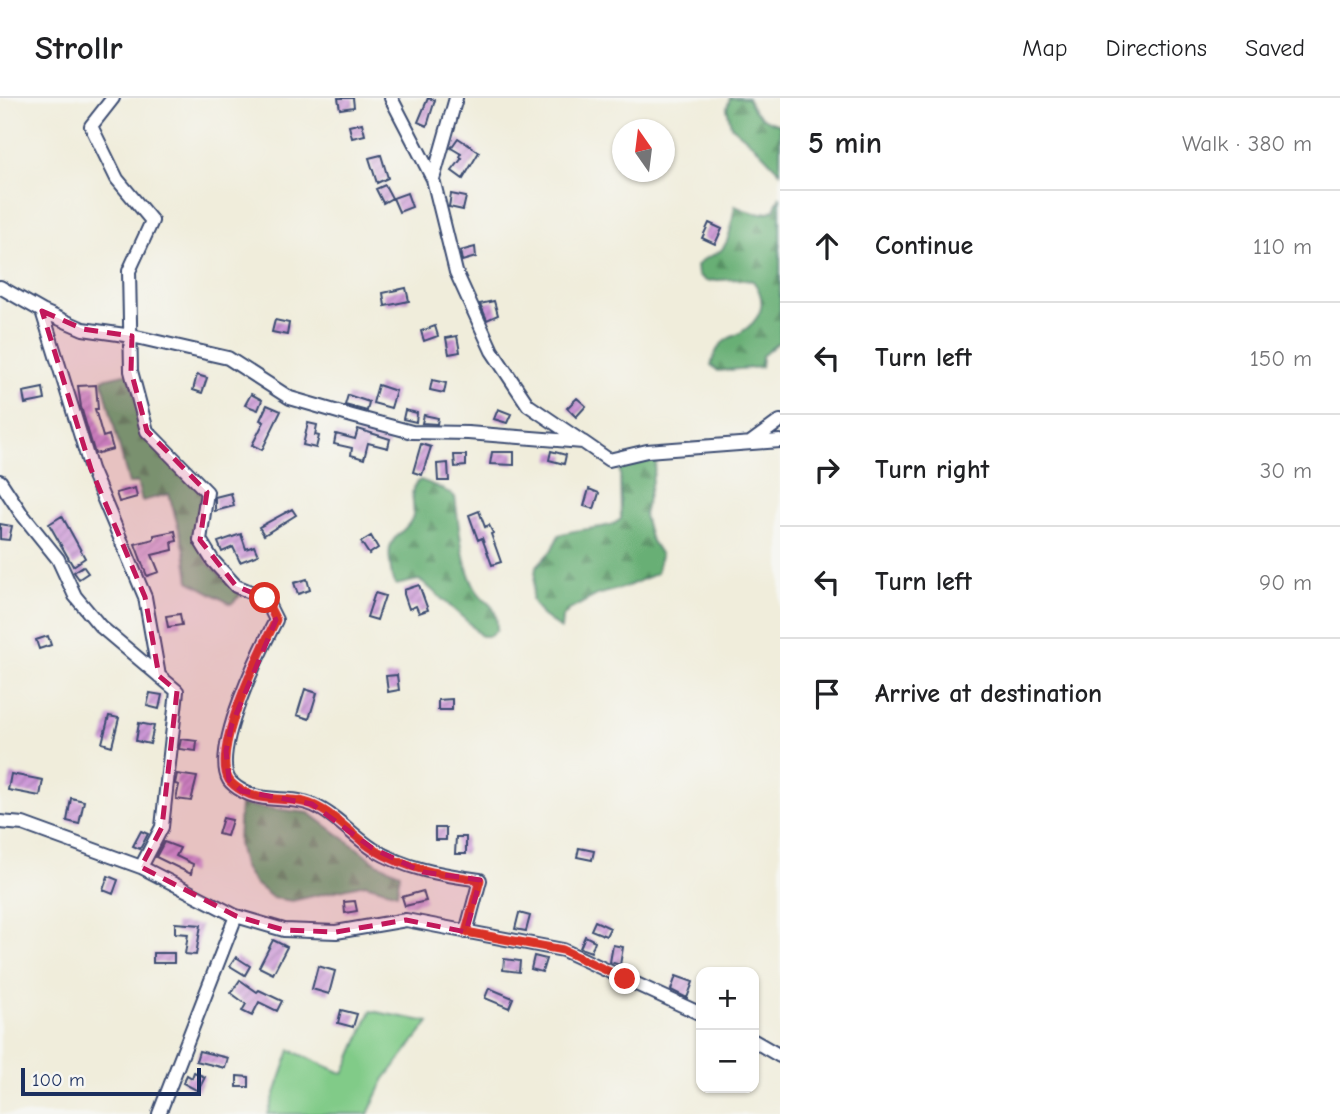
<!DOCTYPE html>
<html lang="en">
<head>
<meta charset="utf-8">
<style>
  body { margin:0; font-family:"Comic Neue",sans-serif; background:#f2f2f2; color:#202124 }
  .controls { position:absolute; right:21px; bottom:21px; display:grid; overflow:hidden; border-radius:14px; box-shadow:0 2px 5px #0004 }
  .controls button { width:63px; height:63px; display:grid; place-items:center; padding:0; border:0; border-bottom:2px solid #e0e0e0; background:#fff; color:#202124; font:35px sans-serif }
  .compass { position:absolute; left:612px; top:21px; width:63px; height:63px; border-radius:50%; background:#fff; box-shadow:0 2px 5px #0004; rotate:346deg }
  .scale { position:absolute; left:21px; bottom:18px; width:180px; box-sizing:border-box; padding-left:7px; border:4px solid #1b2f5e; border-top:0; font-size:19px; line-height:24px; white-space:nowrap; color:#1b2f5e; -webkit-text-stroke:5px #f6f6f2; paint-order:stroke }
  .stop { position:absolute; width:21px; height:21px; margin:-16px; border:5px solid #d93025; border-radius:50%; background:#fff }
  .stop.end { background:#d93025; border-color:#fff; box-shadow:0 2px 7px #0008 }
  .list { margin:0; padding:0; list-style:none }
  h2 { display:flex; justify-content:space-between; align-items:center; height:91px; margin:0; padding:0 28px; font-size:30px }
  h2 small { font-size:23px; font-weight:400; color:#757577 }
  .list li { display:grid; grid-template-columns:46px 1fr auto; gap:21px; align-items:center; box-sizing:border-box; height:112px; padding:0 28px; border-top:2px solid #e0e0e0 }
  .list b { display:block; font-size:26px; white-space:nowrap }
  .list em { font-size:23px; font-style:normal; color:#757577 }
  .icon { flex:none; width:38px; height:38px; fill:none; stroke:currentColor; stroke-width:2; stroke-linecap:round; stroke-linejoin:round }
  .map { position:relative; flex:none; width:780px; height:1016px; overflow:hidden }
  header { display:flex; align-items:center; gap:42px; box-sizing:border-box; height:98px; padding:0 35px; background:#fff; border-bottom:2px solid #e0e0e0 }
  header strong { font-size:33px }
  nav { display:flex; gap:38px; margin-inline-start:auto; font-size:24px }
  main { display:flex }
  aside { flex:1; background:#fff }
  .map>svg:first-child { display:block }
</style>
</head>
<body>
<header>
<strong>Strollr</strong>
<nav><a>Map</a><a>Directions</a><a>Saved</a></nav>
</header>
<main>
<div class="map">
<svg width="780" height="1016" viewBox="0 0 780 1016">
  <defs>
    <pattern id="forest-firs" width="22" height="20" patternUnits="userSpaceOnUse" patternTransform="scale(1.75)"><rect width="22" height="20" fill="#68af74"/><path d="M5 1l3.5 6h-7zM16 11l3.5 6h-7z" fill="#558f62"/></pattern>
    <pattern id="building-hatch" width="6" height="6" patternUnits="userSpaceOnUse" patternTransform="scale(1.75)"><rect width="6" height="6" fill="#cc96d6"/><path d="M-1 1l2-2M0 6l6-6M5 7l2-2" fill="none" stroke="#a57bb1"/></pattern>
  </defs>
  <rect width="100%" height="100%" fill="#f6f6f2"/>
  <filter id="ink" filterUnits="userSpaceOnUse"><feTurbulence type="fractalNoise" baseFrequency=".0143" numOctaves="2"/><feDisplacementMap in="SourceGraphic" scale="14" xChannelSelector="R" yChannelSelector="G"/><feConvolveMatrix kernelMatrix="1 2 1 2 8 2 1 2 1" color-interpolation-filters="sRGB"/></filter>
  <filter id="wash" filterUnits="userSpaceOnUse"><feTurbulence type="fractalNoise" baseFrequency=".00686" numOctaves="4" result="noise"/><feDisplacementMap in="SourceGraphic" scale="28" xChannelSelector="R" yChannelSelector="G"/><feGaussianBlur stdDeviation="1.57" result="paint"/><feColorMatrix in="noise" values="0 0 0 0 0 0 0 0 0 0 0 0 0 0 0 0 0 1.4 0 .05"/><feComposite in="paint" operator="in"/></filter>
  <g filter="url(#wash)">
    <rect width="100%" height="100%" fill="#f0eddb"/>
    <path fill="#81cb88" stroke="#4e7d73" stroke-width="2" d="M371,913L429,924L384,982L368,1016H268L290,952L344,976Z"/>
    <path fill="url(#forest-firs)" stroke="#426f69" stroke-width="2" d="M730,0H748C753,17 764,22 780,27V74L753,46L731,28L727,10Z
      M780,98V243L762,258L761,269L718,273L711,267C714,259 717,248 725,243C729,239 735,238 740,235C761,222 769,204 753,183L735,181L706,183L698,177L697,168C705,157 711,160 720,153C731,144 732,120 735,108C749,114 759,119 774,112Z
      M129,275L145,334L202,395L194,436L207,464L241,497L231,506L189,483L185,453L169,396L142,403L137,384L129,386L102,281Z
      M650,360L657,362L644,417L650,440L661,457L657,475L628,488L597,497L569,512L562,520L561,531L542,517L532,502L536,469L551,453L559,437C577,429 608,433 621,421L620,369Z
      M420,382C427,384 450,394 455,399C459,427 461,460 473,486C483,510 497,498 497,532L490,538H481L468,524L423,484L419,482L396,487L393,483C391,473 388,460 390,450C393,436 409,432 413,418C416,405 406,392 420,382Z
      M240,707L309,715L377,765L400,775L397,795L365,786L292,803L273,800L254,785L243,768L238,745Z"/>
    <g id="blocks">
      <path fill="url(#building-hatch)" d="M338,0H353L354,9L340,11Z
        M428,0L435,2L427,28L418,24Z
        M362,25L365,37L352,40L349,28Z
        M458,40L479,54L463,81L452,73L462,60L460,59L461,56L451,50Z
        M381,57L388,80L377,85L369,60Z
        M385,87L392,100L383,105L376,91Z
        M407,95L412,109L399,114L393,100Z
        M451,96L466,99L463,112L449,109Z
        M709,125L722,131L715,146L702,140Z
        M475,149L476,159L462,163L460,153Z
        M406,190L409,203L385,208L383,195Z
        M494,203L498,217L487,222L480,206Z
        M275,222L289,225L287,237L272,234Z
        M435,228L438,238L424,243L421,233Z
        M457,238L460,254L449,256L446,240Z
        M197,277L207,280L202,295L193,292Z
        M432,282L446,285L444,295L430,292Z
        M96,287L98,311H95L103,339L109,337L113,351L95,356L81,309L78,288Z
        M378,287L396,293L391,310L373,305Z
        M43,290L45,302L25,306L23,294Z
        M251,296L262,302L258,312L245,307Z
        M348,297L369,304L367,313L345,307Z
        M577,300L586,308L576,319L567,310Z
        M267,307L281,313L262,352L252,347L264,324L260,322Z
        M498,311L511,316L507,325L494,321Z
        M405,312L417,315L416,324L403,321Z
        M424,317L438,320L437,326L422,325Z
        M308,325L317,327L315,337L319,338L316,350L303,347Z
        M358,331L390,341L388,350L368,345L364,361L351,357L352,350L334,346L336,336L355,341Z
        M421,346L431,349L422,377L413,374Z
        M551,353L566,357L564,366L549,362Z
        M492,354H514V367L490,366Z
        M454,357H466V368L455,369Z
        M448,365L449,383H438L437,366Z
        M135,390L137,399L119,404L116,395Z
        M589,391L599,395L594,411L584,408Z
        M231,395L234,408L215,413V399Z
        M292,411L296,417L264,437L259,429Z
        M479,413L485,429L489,427L493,435L491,436L501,464L492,467L482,440L478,442L469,417Z
        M62,418L85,460L73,468L49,426Z
        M0,426L12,428L9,442L0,441Z
        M175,433L177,443L172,444L173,452L152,457L159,474L147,478L135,446L154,441V437Z
        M241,436L246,451L254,448L258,457L240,464L233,449L222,454L218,444Z
        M371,438L378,450L369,456L361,444Z
        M83,468L88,475L79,481L74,474Z
        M307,481L310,492L298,496L294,485Z
        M419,487L428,512L419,515L416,508L409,511L404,496V492Z
        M375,495L385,498L377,522L367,519Z
        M180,516L182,527L168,529L166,518Z
        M48,538L51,547L39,551L36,542Z
        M397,577L399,592L388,594L386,578Z
        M305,591L317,595L309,621L297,617Z
        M150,595L162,597L159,611L147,608Z
        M452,601V612H438V602Z
        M109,618L119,620L112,648L102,645Z
        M139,625L154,628L150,646L136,643Z
        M181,641L197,643L196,653L179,651Z
        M11,676L43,682L40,698L8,692Z
        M177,676L197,679L191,703L176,701L179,687L175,686Z
        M71,700L84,703L79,726L67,723Z
        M223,720L232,722L227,738L218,736Z
        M435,730H446V742H435Z
        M141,733L148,736L140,751L133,748Z
        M456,739H466V756H455Z
        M164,744L180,750L176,758L193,766L191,776L156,759Z
        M579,750L594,753L592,762L577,759Z
        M108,778L118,782L113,796L103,792Z
        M423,793L426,803L405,808L402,799Z
        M355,803L357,813L345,815L344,804Z
        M519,815L530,818L526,833L515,831Z
        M595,823L610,830L606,838L591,832Z
        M175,825L201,827L196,857L185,856L188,836L175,835Z
        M585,838L595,843L591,854L580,850Z
        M273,842L287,849L273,876L259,869Z
        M613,847L623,849L620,867L610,864Z
        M153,855H174V865H153Z
        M534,858L546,861L542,874L531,871Z
        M236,859L250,868L245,877L230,868Z
        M504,861L520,863L519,874L503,872Z
        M318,868L335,873L329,896L312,891Z
        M676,878L693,884L687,900L671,892Z
        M240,882L257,894L259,892L282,903L277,913L259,904L252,918L242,913L246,906L231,895Z
        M489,890L513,900L509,910L485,900Z
        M341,912L357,916L353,929L338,925Z
        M199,953L228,960L225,970L196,963Z
        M194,974L205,979L198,993L183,985L187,977L192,980Z
        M237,978L249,979V989H237Z"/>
    </g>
  </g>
  <g filter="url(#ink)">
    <use href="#blocks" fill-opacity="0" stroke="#3b4c71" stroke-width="2"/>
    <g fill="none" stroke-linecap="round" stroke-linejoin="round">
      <g stroke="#3b4c71" stroke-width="16">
        <path id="street" d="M113,0L91,28L117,81L152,123L129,173L131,273L147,333L207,394L200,442L213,463L236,488L265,500L276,522C261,551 211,652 229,682C231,685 237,690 241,692C262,706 292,697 313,707C336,717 353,738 373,751C408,772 440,776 480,782L466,834
          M391,0L433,81L456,174L492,253L528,307L581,343
          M433,81L456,0
          M0,189L42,213L83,231L132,238L228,260L290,300L352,318L412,334L468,335L583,344L609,362L647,353L780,343
          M42,213L91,371L145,499L159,578
          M750,345L780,323
          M0,383L21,415L58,461L75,498L100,528L177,593L162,729L141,769
          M0,724L23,726L141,769L236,818L284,832L336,834L406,822L563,852L701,916
          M754,943L780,958
          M159,1016L236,818"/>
      </g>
      <use href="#street" stroke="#fff" stroke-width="12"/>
    </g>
  </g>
  <g fill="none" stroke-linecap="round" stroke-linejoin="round" filter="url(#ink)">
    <path stroke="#d93025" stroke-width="9" d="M265,500L276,522C261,552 211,652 229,682C231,685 237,690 241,692C262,706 292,697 313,707C336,717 353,738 373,751C408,772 440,776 480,782L466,834L563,852L625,881"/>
  </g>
  <path fill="#c2185b" fill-opacity="0.2" stroke="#c2185b" stroke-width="5" stroke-dasharray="14 9" stroke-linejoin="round" d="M42,213L83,231L132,238L131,273L147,333L207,394L200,442L236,488L265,500L276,522L232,626L226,653L229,682L242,693L312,706L372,750L423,774L480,782L466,834L406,822L336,834L284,832L236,818L141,769L162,729L177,593L159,578L145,499L91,371Z"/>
</svg>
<div class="controls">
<button>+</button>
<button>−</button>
</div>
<svg class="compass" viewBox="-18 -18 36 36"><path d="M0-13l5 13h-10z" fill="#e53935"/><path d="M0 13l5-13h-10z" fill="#757577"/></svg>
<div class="scale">100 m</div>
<div class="stop" style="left:265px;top:500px"></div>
<div class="stop end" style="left:625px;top:881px"></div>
</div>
<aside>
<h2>5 min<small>Walk · 380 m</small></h2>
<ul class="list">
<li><svg class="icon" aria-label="ahead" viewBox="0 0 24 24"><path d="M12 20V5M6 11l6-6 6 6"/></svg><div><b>Continue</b></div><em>110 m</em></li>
<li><svg class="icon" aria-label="left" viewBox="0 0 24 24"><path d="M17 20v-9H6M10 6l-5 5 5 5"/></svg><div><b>Turn left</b></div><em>150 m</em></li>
<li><svg class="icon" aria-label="right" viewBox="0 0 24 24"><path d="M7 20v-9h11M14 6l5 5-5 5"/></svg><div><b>Turn right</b></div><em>30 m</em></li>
<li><svg class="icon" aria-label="left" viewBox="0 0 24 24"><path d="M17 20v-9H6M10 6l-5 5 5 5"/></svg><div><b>Turn left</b></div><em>90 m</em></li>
<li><svg class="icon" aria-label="arrive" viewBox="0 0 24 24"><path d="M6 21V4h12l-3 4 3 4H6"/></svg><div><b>Arrive at destination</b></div></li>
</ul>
</aside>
</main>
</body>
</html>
